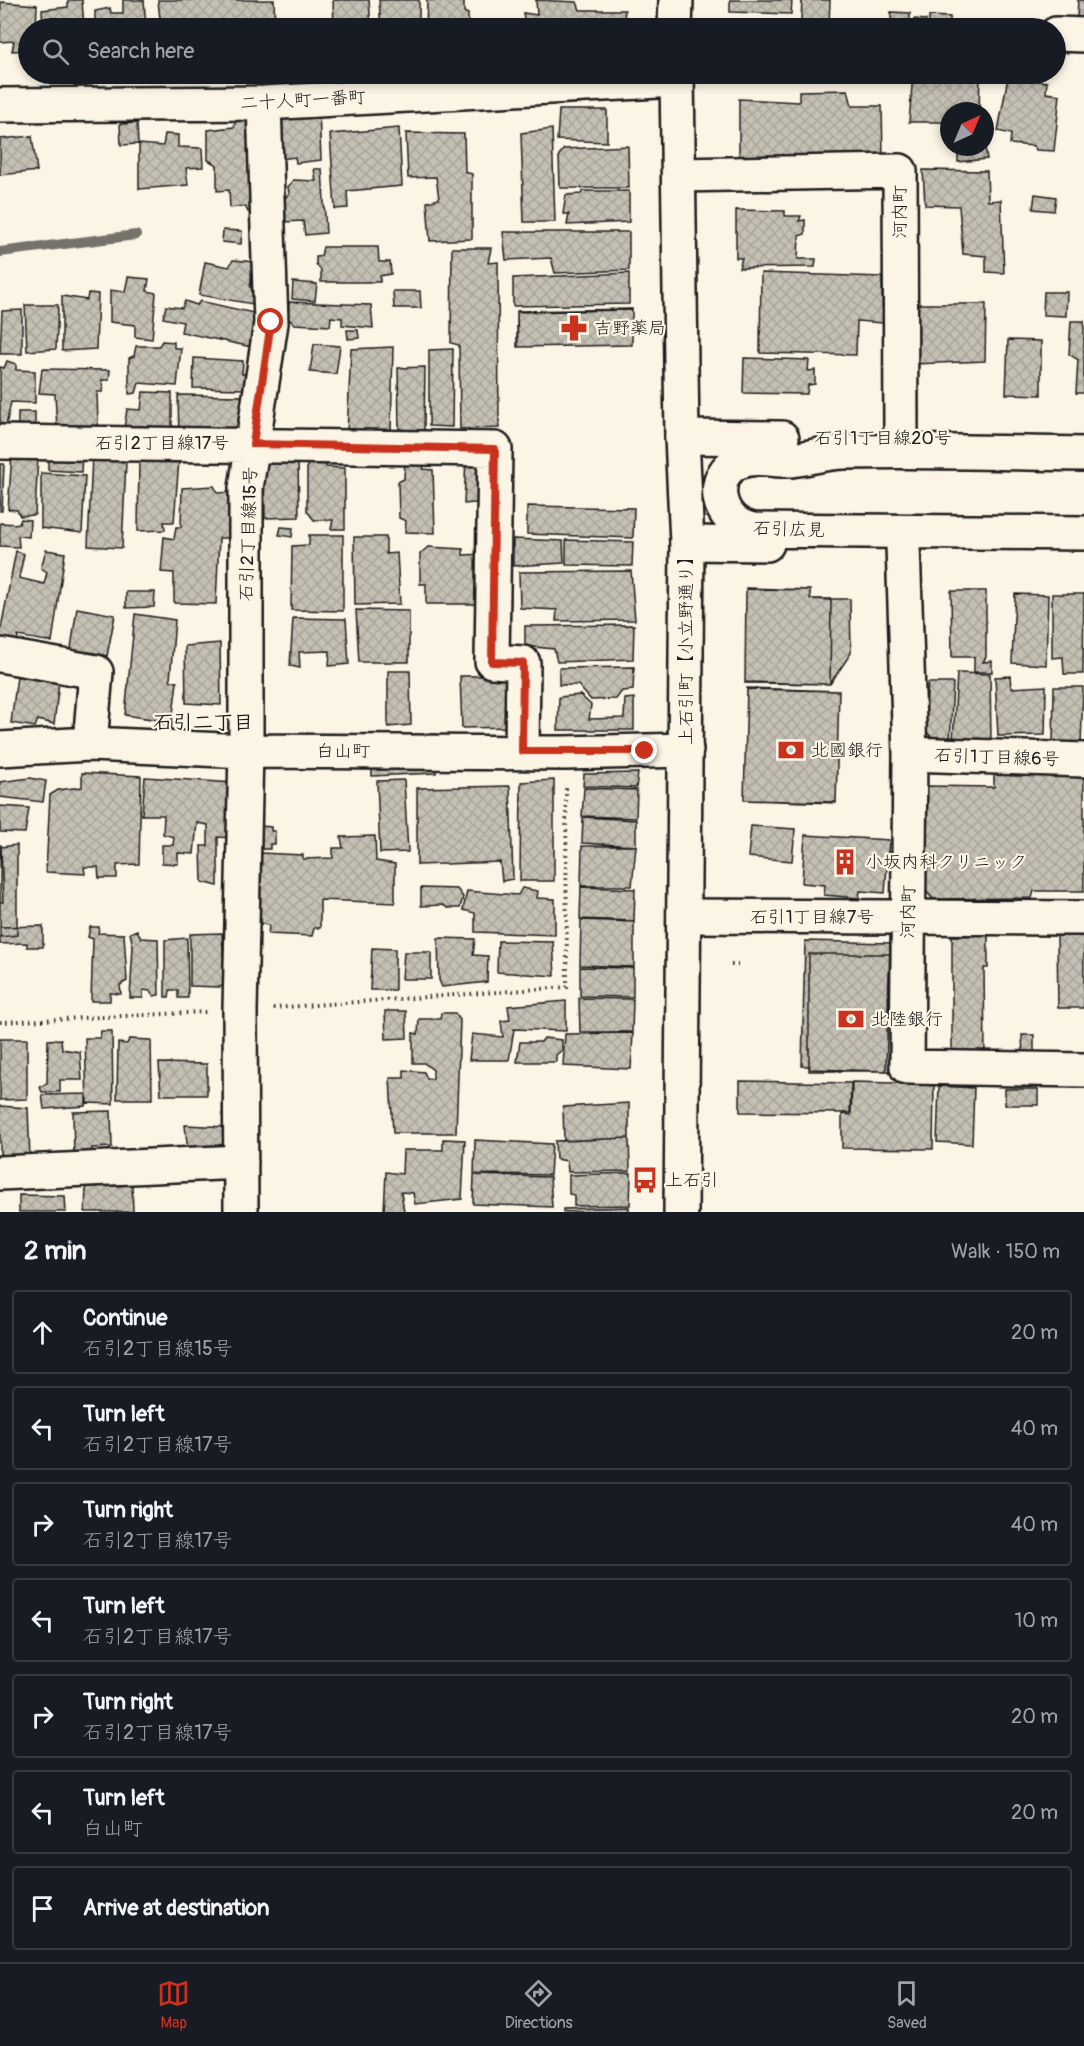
<!DOCTYPE html>
<html lang="en">
<head>
<meta charset="utf-8">
<style>
  body { margin:0; font-family:Pangolin,"Klee One",sans-serif; background:#20242c; color:#f1f3f6 }
  .compass { position:absolute; left:940px; top:102px; width:54px; height:54px; border-radius:50%; background:#171b24; box-shadow:0 3px 9px #0003; rotate:44deg }
  .stop { position:absolute; width:18px; height:18px; margin:-14px; border:4px solid #c8321e; border-radius:50%; background:#fff }
  .stop.end { background:#c8321e; border-color:#fff; box-shadow:0 2px 6px #0008 }
  .list { margin:0; padding:0; list-style:none }
  h2 { display:flex; justify-content:space-between; align-items:center; height:78px; margin:0; padding:0 24px; font-size:26px }
  h2 small { font-size:20px; font-weight:400; color:#9ea1a6 }
  .list li { display:grid; grid-template-columns:39px 1fr auto; gap:18px; align-items:center; box-sizing:border-box; height:84px; margin:0 12px 12px; padding:0 12px; border:2px solid #363941; border-radius:6px }
  .list b { display:block; font-size:22px; white-space:nowrap }
  .list p { margin:0; font-size:20px; white-space:nowrap; color:#9ea1a6 }
  .list em { font-size:20px; font-style:normal; color:#9ea1a6 }
  .icon { flex:none; width:33px; height:33px; fill:none; stroke:currentColor; stroke-width:2; stroke-linecap:round; stroke-linejoin:round }
  .map { position:relative; flex:none; width:1084px; height:1212px; overflow:hidden }
  .search { position:absolute; background:#171b24; box-shadow:0 3px 9px #0003; left:18px; right:18px; top:18px; height:66px; display:flex; align-items:center; gap:15px; box-sizing:border-box; padding:0 21px; border-radius:33px; color:#9ea1a6; font-size:22px }
  .sheet { height:750px; background:#171b24 }
  nav { display:flex; justify-content:space-around; align-items:center; box-sizing:border-box; height:84px; border-top:2px solid #363941; background:#171b24; font-size:16px; color:#9ea1a6 }
  nav a { display:grid; justify-items:center; gap:3px }
  nav .on { color:#c8321e }
  .map>svg:first-child { display:block }
</style>
</head>
<body>
<div class="map">
<svg width="1084" height="1212" viewBox="0 0 1084 1212">
  <defs>
    <pattern id="building-cross-hatch" width="8" height="8" patternUnits="userSpaceOnUse" patternTransform="scale(1.5)"><rect width="8" height="8" fill="#c4c0b3"/><path d="M0 0l8 8M0 8l8-8" fill="none" stroke="#a8a499"/></pattern>
  </defs>
  <rect width="100%" height="100%" fill="#fcf5e5"/>
  <filter id="ink" filterUnits="userSpaceOnUse"><feTurbulence type="fractalNoise" baseFrequency=".0167" numOctaves="2"/><feDisplacementMap in="SourceGraphic" scale="12" xChannelSelector="R" yChannelSelector="G"/><feConvolveMatrix kernelMatrix="1 2 1 2 8 2 1 2 1" color-interpolation-filters="sRGB"/></filter>
  <g filter="url(#ink)">
    <g fill="none" stroke-linecap="round" stroke-linejoin="round">
      <path stroke="#75726c" stroke-width="10" d="M0,252L136,235"/>
    </g>
    <path fill="url(#building-cross-hatch)" stroke="#1c1c1c" stroke-width="1.5" d="M68,0H82L84,28H43L42,10L68,7Z
      M123,0H144L146,28H95V11L110,8L111,13H123Z
      M158,0H274L275,27L161,28Z
      M333,0H369L371,28H334Z
      M379,0H419V26L410,28H381Z
      M427,0L464,2V12L468,14V28H426Z
      M536,0L577,2L580,10H625L623,28H525L523,13L537,15Z
      M730,0H792L791,14L730,12Z
      M802,0H830L829,24L801,21Z
      M1078,0H1084V18L1077,17Z
      M1,2L37,5L36,28H28V50L12,51L14,41L0,42Z
      M891,12L910,13V27L891,26Z
      M929,16L950,17V28H929Z
      M914,19L926,20V28L913,27Z
      M45,74H75V78L45,82Z
      M913,74L980,75L979,111H949V122H909Z
      M1008,77L1047,82L1046,93L1060,95L1054,151L1036,150L1034,146L1010,144L1011,134L998,131Z
      M848,90L852,106H882L883,159H739V99L799,102V91Z
      M559,110H607V142L557,140Z
      M319,111L321,160L296,163L295,157L281,159L278,120L292,112Z
      M236,119L253,121L258,210L248,212L245,206L230,208L229,190L217,191V165L208,160V130L234,127Z
      M137,123L138,144L121,145L120,124Z
      M399,128L402,186L347,191L348,208L335,209L330,134Z
      M552,129L555,222H524L521,133Z
      M406,133L464,134L465,172L472,174V239L430,241L427,202L439,199L436,177L408,178Z
      M165,134L178,135V147L202,148L203,167L186,168L188,185L139,189V144L163,146Z
      M32,136L37,171L0,175V139Z
      M628,146L629,188H560L559,155L564,149Z
      M958,147H985L987,159L958,162Z
      M314,169H322L326,233L305,235L303,221L283,222V200L289,194L288,187L293,180L316,181Z
      M923,170L987,171L988,201L1001,200L1004,273L986,272V256L963,254L959,206L925,205Z
      M584,191H629V222L567,225L569,214H563L566,195L581,194Z
      M1035,194L1056,197L1054,211L1033,209Z
      M736,210L785,211V216H801L799,221L805,220V234L799,236L798,259H816L815,267L739,268L742,258H736Z
      M223,230L242,231L241,244L222,242Z
      M503,232H629V270L555,273L551,258L506,260Z
      M323,247H378L379,262H390L391,274L380,276V282H321V270L316,264V257L321,256Z
      M452,248H491L488,263L498,262L499,428L460,429L459,345L451,343Z
      M233,260L255,262L250,287L260,292L259,305L199,295L205,262L229,267Z
      M629,273V304L513,306V278Z
      M761,273L882,277L883,323L857,321L856,355L760,353Z
      M128,277L149,279L147,291L156,293L152,339L135,337V325L110,322V290L125,292Z
      M293,282L317,284L315,301L292,299Z
      M393,291H420L421,308H394Z
      M1044,292H1067L1066,316L1043,315Z
      M88,293L98,294L96,349L62,351V296L87,300Z
      M185,301L197,305L200,301L258,314L252,347L181,332L183,322L163,318L166,306L182,308Z
      M289,302L371,305L373,328L342,325V318L331,317L330,326L294,324L288,318Z
      M914,304H986L985,361L914,364Z
      M25,305H58L56,349L27,351Z
      M632,309V345L517,347V311Z
      M22,310V354H0L2,311Z
      M632,310V345L518,347L517,312Z
      M1071,321H1084V393H1076L1078,360L1069,354Z
      M347,330H358L359,338L348,339Z
      M1008,340L1041,341V395L1006,394Z
      M162,341L174,342V348H181L177,386L139,383L136,393L129,394V358L134,356L136,346H159Z
      M314,344L340,346L336,374L310,372Z
      M393,347L391,431L381,437L347,434L351,349Z
      M453,349L452,427L429,426V350Z
      M194,358L243,361L242,374L250,373L247,389L193,388Z
      M744,358L809,360L808,371L815,370V384L808,385L807,394L743,393Z
      M7,361L16,364V370L35,371V403L11,402L6,426L0,425V367L4,368Z
      M425,367L424,429L420,432L399,429L398,368Z
      M42,369L110,370L109,380H102L103,392H97L98,426L57,429L55,394L39,393Z
      M143,392L172,393V429L143,427L140,431L124,429L127,409L141,410Z
      M178,395L242,396L243,428L235,427L231,434H179Z
      M18,412H35V434L18,433Z
      M48,452L82,454L81,472L48,470Z
      M38,454L35,515L20,516L17,510L8,509L12,455Z
      M92,456L126,461L122,548L88,546Z
      M493,456L485,502L464,504L466,457Z
      M264,459L298,460L299,517L265,518Z
      M307,459H326V467L345,468V529H331L333,520H314L307,511Z
      M139,460H179L174,522H164L165,530L138,531Z
      M405,460H426L423,469L433,470L435,533L405,532L406,521L399,518L398,482L404,479Z
      M0,464H4L2,511H0Z
      M41,473L85,476L82,533L41,528Z
      M214,486L218,493L232,492L231,538H219L216,604L174,603V573L161,572L164,537L174,539L176,527H181L182,488Z
      M527,506L634,508L633,538L527,534Z
      M21,519L30,520L29,537L18,536L19,547L0,546V523L19,524Z
      M281,527L293,528L292,537L279,535Z
      M309,535H343V611L291,610L292,546L309,545Z
      M354,537H386V554L397,553L400,604L355,605Z
      M513,539L563,541L564,563L513,566Z
      M566,540L633,542L632,566L566,565Z
      M428,547L463,549V555L485,554V604H426V584H420V554Z
      M46,550L65,553L52,642L18,636L16,648L0,646V633L16,551L24,554L19,578L44,584L47,572L41,568Z
      M631,571L635,620L556,621L557,610L520,608L519,572Z
      M746,588L810,590V599L831,600L830,684L745,682Z
      M746,589L810,590V599H850L851,653L830,684L745,683Z
      M951,591H986V657L983,662L992,661V672H974V657H952Z
      M126,592H155L154,607L126,608Z
      M1015,594L1048,595L1046,665L1012,663Z
      M1052,594H1084L1083,674H1064L1063,657L1052,658Z
      M77,608L115,615L107,656L89,652L85,655H70Z
      M356,610L409,611V662H359Z
      M135,614L175,620L170,680L177,682L171,730L157,729L158,720L125,715Z
      M293,618L346,619L349,664L329,666L330,651L299,652L300,668L290,666Z
      M634,625L633,659L557,662L554,649L525,646V626Z
      M220,643L221,705L186,703L185,646Z
      M634,667L633,690L622,691L616,699L591,700L578,685H559V668Z
      M388,671H410L411,725L388,727Z
      M957,673L990,674L991,743L953,741Z
      M17,676L59,682L54,724L38,720L35,727L11,723Z
      M460,676H519L520,727L462,728Z
      M1010,676L1011,688L1046,686L1045,735L998,736L995,677Z
      M928,683H953L950,742L935,741L924,729Z
      M1054,687H1083L1081,744H1053Z
      M747,688L839,691L836,802L744,800Z
      M747,689L839,691L836,803L744,800Z
      M580,695L591,705L589,719L624,718L625,699L634,698V730H558L559,697Z
      M436,734V773L372,776V737Z
      M82,773L141,776L139,864L117,865V878H99L98,867H84L85,874L46,872L50,795L58,790L82,787Z
      M638,773L636,788L583,786L584,774Z
      M994,773L1084,774V891H1034L1032,898L933,899L923,888L925,786L994,787Z
      M145,777L234,783L230,838L218,837V886L202,882L201,846H208V825L197,823L194,854L178,853V864L162,863V845H173L174,837L163,834L164,815H142Z
      M30,778L46,781L43,802L0,797V782Z
      M404,780L408,852L380,853L377,781Z
      M554,780V881H520L521,782Z
      M510,786L513,879L502,881L500,862L417,865V788Z
      M584,788L637,790L636,818L582,816Z
      M0,806L29,808L25,833L0,832Z
      M583,817L636,820V846L582,843Z
      M261,826L271,827V831H275V844H270V849H260Z
      M751,826L795,829L792,861L748,857Z
      M805,835L889,840L885,893L860,891L859,898L824,895L825,885L802,883Z
      M375,836L376,861L395,864V903L320,900V928H314L312,936L268,934L269,925L261,924V919L256,920L260,853L303,855V859L333,858V848H343L341,837Z
      M0,845H1L3,902H0Z
      M17,845V935L0,937V847Z
      M582,846H636L632,886H581Z
      M581,887L635,889L634,921L580,919Z
      M421,888L457,889L463,897L460,908H448L443,905L421,906Z
      M522,888L538,891L537,898L555,899V935L475,932V913L463,910L467,891L518,895Z
      M581,920L634,922V967L580,965Z
      M43,926V947H27V943L0,944V927Z
      M90,927H99L98,933L124,934L127,981L120,985L121,994L110,993V1001H91L93,939L88,937Z
      M137,930L141,938L158,939L159,995L154,996L150,991L143,990V998H130L133,946L130,933Z
      M222,933L224,971L227,982L220,987L190,986V934Z
      M988,935V968H984L985,1058L952,1056V936Z
      M1057,935H1084V1008H1058Z
      M187,938L188,998H178V990H170L169,997H165V940Z
      M438,938L475,939L473,955L488,956L487,982L442,987L439,980Z
      M498,941L553,942L555,976L497,972Z
      M805,941L890,943L886,1071L809,1069L810,1066H802Z
      M372,948L395,949V990H370Z
      M404,952H431V979H402Z
      M809,954H893L894,1071H809Z
      M580,967L633,968V997L580,996Z
      M579,998L633,999L632,1032H580Z
      M566,1001V1031L514,1029L509,1060H469L472,1034L503,1037L501,1021L510,1020L508,1006Z
      M385,1011H406L407,1038L386,1039Z
      M441,1013H455L460,1020L456,1133H393L390,1078H404V1070L424,1072L427,1079H433V1070L424,1063H413V1033L418,1034L419,1019H440Z
      M101,1031H112L113,1104L87,1103L85,1038H100Z
      M633,1033L631,1069L563,1066L565,1034Z
      M1022,1035H1034V1057L1023,1058Z
      M544,1038L562,1040V1050L556,1055V1062H517L520,1042H541Z
      M0,1039H27V1099L0,1100Z
      M61,1039L62,1049L80,1052L82,1080H60V1092H42L40,1087L47,1083L48,1040Z
      M129,1039L151,1040L152,1099H117L118,1043L127,1044Z
      M159,1063L207,1064V1095H161Z
      M740,1081L851,1083L850,1113L740,1112Z
      M852,1082L934,1084L933,1149L842,1148V1114L851,1115Z
      M939,1086L974,1088L972,1144L937,1142Z
      M1005,1089H1038V1105H1005Z
      M86,1094V1106L44,1109L42,1095Z
      M629,1103V1138L564,1141L563,1107Z
      M0,1106L28,1108L30,1158L0,1160Z
      M111,1111L112,1147L92,1148L90,1154L74,1156L73,1112Z
      M185,1125L227,1127L229,1150L188,1152Z
      M629,1138L630,1171L568,1172L567,1161L556,1159L555,1141Z
      M443,1139L465,1140L462,1199L415,1204L413,1193L401,1192L404,1212H384L386,1172L402,1174L403,1150H443Z
      M475,1140L552,1144L550,1175L474,1174Z
      M631,1173L630,1205L574,1206V1195L569,1194V1175Z
      M474,1175L550,1177L552,1207L473,1204Z
      M132,1185L133,1212H85L86,1187Z
      M19,1195L65,1196L66,1212H19Z
      M629,1207V1212H563V1209Z"/>
    <g fill="none" stroke-linecap="round" stroke-linejoin="round">
      <g stroke="#1c1c1c" stroke-width="38">
        <path id="minor" d="M1056,34L1084,35
          M0,105L264,103L677,80
          M679,175L900,171L901,439
          M682,437L782,438
          M0,442L495,449L492,661L523,663L522,751
          M1084,454C1005,453 925,450 845,452C827,452 809,458 791,460C776,461 759,456 745,460C707,468 713,524 754,530L1084,533
          M687,543L767,544
          M903,545L910,754L907,1067L1084,1070
          M0,655L96,672L90,744
          M0,749L90,744L246,751L565,753L686,750
          M910,754L1084,760
          M684,916L1084,918
          M0,1173L241,1162
          M241,1212L240,1010L246,751V488L271,323L264,103"/>
      </g>
      <g stroke="#1c1c1c" stroke-width="38">
        <path id="major" d="M675,28L676,0
          M677,74L682,437L687,543L681,1212"/>
      </g>
      <path stroke="#1c1c1c" stroke-width="4" stroke-dasharray="1.5 4.5" stroke-linecap="butt" d="M731,965H738
        M273,1008L567,987L566,788
        M0,1022L206,1012"/>
      <use href="#minor" stroke="#fcf5e5" stroke-width="33"/>
      <use href="#major" stroke="#fcf5e5" stroke-width="33"/>
    </g>
  </g>
  <g fill="none" stroke-linecap="round" stroke-linejoin="round" filter="url(#ink)">
    <path stroke="#c8321e" stroke-width="8" d="M271,322L253,444L495,449L492,662L523,663L522,751H645"/>
  </g>
  <defs>
    <g id="pharmacy-bare" transform="scale(2.07)"><path d="M-2-6h4v4h4v4h-4v4h-4v-4h-4v-4h4Z" fill="#c8321e" stroke="#fcf5e5" stroke-width="2.5" paint-order="stroke"/></g>
    <g id="bank-bare" transform="scale(2.07)"><path d="M-6-4H6V4H-6ZM0-2.3a2.3 2.3 0 1 0 0 4.6a2.3 2.3 0 1 0 0-4.6Z" fill="#c8321e" stroke="#fcf5e5" stroke-width="2.5" paint-order="stroke"/></g>
    <g id="building-bare" transform="scale(2.07)"><path d="M-4-6H4V6H1V3H-1V6H-4ZM-2.5-4.3h1.7v1.8h-1.7ZM.8-4.3h1.7v1.8H.8ZM-2.5-1h1.7V.8h-1.7ZM.8-1h1.7V.8H.8Z" fill="#c8321e" stroke="#fcf5e5" stroke-width="2.5" paint-order="stroke"/></g>
    <g id="bus-bare" transform="scale(2.07)"><path d="M-5-6H5V4H4V6H2V4H-2V6H-4V4H-5ZM-3.5-4V0h7V-4ZM-3.5 1.2v1.5H-2V1.2ZM2 1.2v1.5H3.5V1.2Z" fill="#c8321e" stroke="#fcf5e5" stroke-width="2.5" paint-order="stroke"/></g>
  </defs>
  <g fill-rule="evenodd">
    <use href="#pharmacy-bare" x="574" y="328"/>
    <use href="#bank-bare" x="791" y="750"/>
    <use href="#building-bare" x="845" y="862"/>
    <use href="#bank-bare" x="851" y="1019"/>
    <use href="#bus-bare" x="645" y="1180"/>
  </g>
  <g text-anchor="middle" stroke-width="4.5" stroke-linejoin="round" paint-order="stroke">
    <g font-size="18" fill="#1c1c1c" stroke="#fcf5e5">
      <text transform="translate(303 100) rotate(-3)" y="6">二十人町一番町</text>
      <text transform="translate(900 212) rotate(-90)" y="6">河内町</text>
      <text x="883" y="444">石引1丁目線20号</text>
      <text x="162" y="449">石引2丁目線17号</text>
      <text transform="translate(789 529) rotate(2)" y="6">石引広見</text>
      <text transform="translate(248 534) rotate(-88)" y="6">石引2丁目線15号</text>
      <text transform="translate(686 646) rotate(-90)" y="6">上石引町【小立野通り】</text>
      <text x="343" y="757">白山町</text>
      <text transform="translate(997 757) rotate(2)" y="6">石引1丁目線6号</text>
      <text transform="translate(908 912) rotate(-89)" y="6">河内町</text>
      <text x="812" y="923">石引1丁目線7号</text>
    </g>
    <g font-size="18" fill="#1c1c1c" stroke="#fcf5e5" text-anchor="start">
      <text x="594" y="334">吉野薬局</text>
      <text x="811" y="756">北國銀行</text>
      <text x="865" y="868">小坂内科クリニック</text>
      <text x="871" y="1025">北陸銀行</text>
      <text x="665" y="1186">上石引</text>
    </g>
    <g font-size="20" font-weight="bold" fill="#1c1c1c" stroke="#fcf5e5">
      <text x="203" y="729">石引二丁目</text>
    </g>
  </g>
</svg>
<svg class="compass" viewBox="-18 -18 36 36"><path d="M0-13l5 13h-10z" fill="#e53935"/><path d="M0 13l5-13h-10z" fill="#9ea1a6"/></svg>
<div class="stop" style="left:271px;top:322px"></div>
<div class="stop end" style="left:645px;top:751px"></div>
<div class="search"><svg class="icon" aria-label="search" viewBox="0 0 24 24"><circle cx="10" cy="10" r="6"/><path d="M15 15l6 6"/></svg>Search here</div>
</div>
<section class="sheet">
<h2>2 min<small>Walk · 150 m</small></h2>
<ul class="list">
<li><svg class="icon" aria-label="ahead" viewBox="0 0 24 24"><path d="M12 20V5M6 11l6-6 6 6"/></svg><div><b>Continue</b><p>石引2丁目線15号</p></div><em>20 m</em></li>
<li><svg class="icon" aria-label="left" viewBox="0 0 24 24"><path d="M17 20v-9H6M10 6l-5 5 5 5"/></svg><div><b>Turn left</b><p>石引2丁目線17号</p></div><em>40 m</em></li>
<li><svg class="icon" aria-label="right" viewBox="0 0 24 24"><path d="M7 20v-9h11M14 6l5 5-5 5"/></svg><div><b>Turn right</b><p>石引2丁目線17号</p></div><em>40 m</em></li>
<li><svg class="icon" aria-label="left" viewBox="0 0 24 24"><path d="M17 20v-9H6M10 6l-5 5 5 5"/></svg><div><b>Turn left</b><p>石引2丁目線17号</p></div><em>10 m</em></li>
<li><svg class="icon" aria-label="right" viewBox="0 0 24 24"><path d="M7 20v-9h11M14 6l5 5-5 5"/></svg><div><b>Turn right</b><p>石引2丁目線17号</p></div><em>20 m</em></li>
<li><svg class="icon" aria-label="left" viewBox="0 0 24 24"><path d="M17 20v-9H6M10 6l-5 5 5 5"/></svg><div><b>Turn left</b><p>白山町</p></div><em>20 m</em></li>
<li><svg class="icon" aria-label="arrive" viewBox="0 0 24 24"><path d="M6 21V4h12l-3 4 3 4H6"/></svg><div><b>Arrive at destination</b></div></li>
</ul>
</section>
<nav>
<a class="on"><svg class="icon" aria-label="map" viewBox="0 0 24 24"><path d="M3 6l6-2 6 2 6-2v14l-6 2-6-2-6 2zM9 4v14M15 6v14"/></svg>Map</a>
<a><svg class="icon" aria-label="directions" viewBox="0 0 24 24"><path d="M12 3l9 9-9 9-9-9zM9 14v-3h6M13 9l2 2-2 2"/></svg>Directions</a>
<a><svg class="icon" aria-label="saved" viewBox="0 0 24 24"><path d="M7 4h10v16l-5-4-5 4z"/></svg>Saved</a>
</nav>
</body>
</html>
